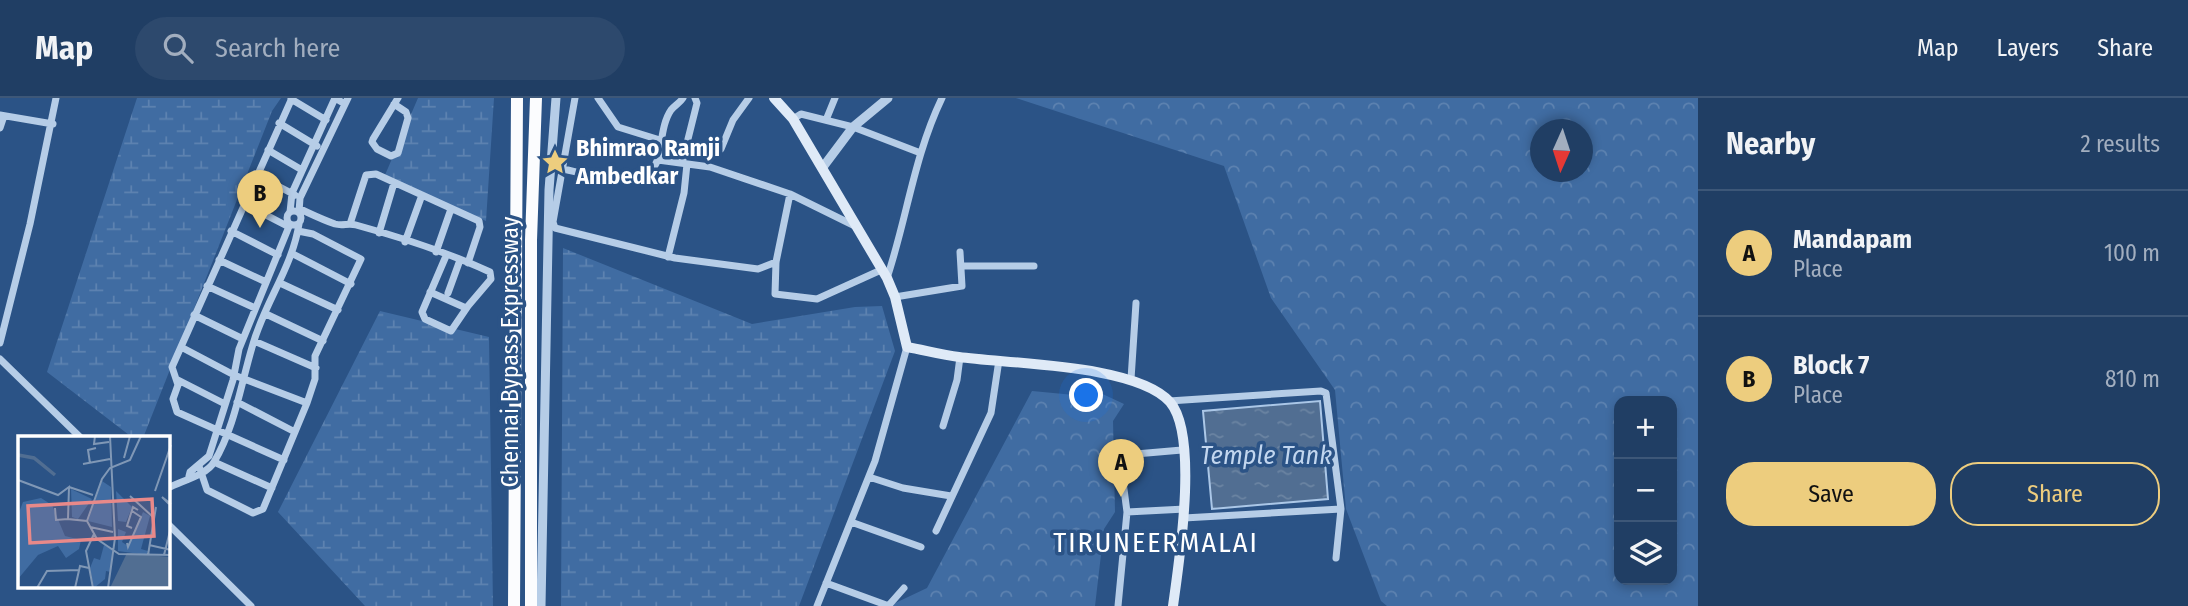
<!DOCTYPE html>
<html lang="en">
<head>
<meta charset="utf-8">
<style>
  body { margin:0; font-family:"Fira Sans Condensed",sans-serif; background:#2d496d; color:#f1f3f6 }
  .controls { position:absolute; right:21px; bottom:21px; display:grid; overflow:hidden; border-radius:14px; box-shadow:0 4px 10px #0003 }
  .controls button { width:63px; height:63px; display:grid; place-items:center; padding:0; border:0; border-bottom:2px solid #3d5778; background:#203e64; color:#f1f3f6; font:35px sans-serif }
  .compass { position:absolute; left:1530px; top:21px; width:63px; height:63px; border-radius:50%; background:#203e64; box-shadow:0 4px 10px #0003; rotate:183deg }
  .you { position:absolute; left:1087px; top:298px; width:24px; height:24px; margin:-18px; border:5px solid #fff; border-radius:50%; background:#1a73e8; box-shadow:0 0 0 10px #1a73e833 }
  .badge { display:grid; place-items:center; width:46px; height:46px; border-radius:50%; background:#edcd7e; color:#111; font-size:23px; font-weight:700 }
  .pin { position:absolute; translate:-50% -58px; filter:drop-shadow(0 2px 4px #0008) }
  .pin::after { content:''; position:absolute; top:37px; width:24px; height:21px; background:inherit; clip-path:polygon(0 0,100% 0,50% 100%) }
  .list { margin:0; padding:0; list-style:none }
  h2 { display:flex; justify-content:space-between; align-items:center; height:91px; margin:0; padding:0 28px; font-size:30px }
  h2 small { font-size:23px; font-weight:400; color:#a2aebf }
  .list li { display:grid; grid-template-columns:46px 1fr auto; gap:21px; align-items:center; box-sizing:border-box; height:126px; padding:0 28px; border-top:2px solid #3d5778 }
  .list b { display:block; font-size:26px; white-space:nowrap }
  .list p { margin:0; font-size:23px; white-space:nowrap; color:#a2aebf }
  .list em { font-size:23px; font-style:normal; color:#a2aebf }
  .actions { display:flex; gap:14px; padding:21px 28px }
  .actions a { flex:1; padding:16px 0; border:2px solid #edcd7e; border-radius:28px; text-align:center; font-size:24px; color:#edcd7e }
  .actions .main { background:#edcd7e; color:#111 }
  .icon { flex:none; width:38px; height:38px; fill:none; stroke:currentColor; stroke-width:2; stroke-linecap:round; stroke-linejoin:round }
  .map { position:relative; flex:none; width:1698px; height:508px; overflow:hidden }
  header { display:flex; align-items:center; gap:42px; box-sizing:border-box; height:98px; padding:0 35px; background:#203e64; border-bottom:2px solid #3d5778 }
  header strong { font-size:33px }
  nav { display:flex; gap:38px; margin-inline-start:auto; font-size:24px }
  .search { width:490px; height:63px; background:#2d496d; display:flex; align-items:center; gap:18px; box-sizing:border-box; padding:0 24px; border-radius:38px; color:#a2aebf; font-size:26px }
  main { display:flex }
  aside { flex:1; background:#203e64 }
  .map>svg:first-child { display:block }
</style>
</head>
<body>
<header>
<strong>Map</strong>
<div class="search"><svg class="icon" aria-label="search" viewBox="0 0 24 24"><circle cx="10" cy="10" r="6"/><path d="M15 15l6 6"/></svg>Search here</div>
<nav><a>Map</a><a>Layers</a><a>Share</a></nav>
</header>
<main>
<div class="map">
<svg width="1698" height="508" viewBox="0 0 1698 508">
  <defs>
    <pattern id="forest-crowns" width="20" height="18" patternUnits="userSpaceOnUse" patternTransform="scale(1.75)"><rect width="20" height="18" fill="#406ca2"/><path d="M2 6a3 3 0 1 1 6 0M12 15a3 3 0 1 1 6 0" fill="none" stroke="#5d82b0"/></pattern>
    <pattern id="wetland-marsh" width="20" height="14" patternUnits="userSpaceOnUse" patternTransform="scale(1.75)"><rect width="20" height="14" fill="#406ca2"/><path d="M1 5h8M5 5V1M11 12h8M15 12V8" fill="none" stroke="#5d82b0"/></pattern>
    <pattern id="water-ripples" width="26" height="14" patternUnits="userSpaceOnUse" patternTransform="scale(1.75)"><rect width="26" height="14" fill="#516e92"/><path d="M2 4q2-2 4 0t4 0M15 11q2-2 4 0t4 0" fill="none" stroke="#6b84a2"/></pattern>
  </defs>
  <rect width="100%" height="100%" fill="#2b5386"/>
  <path fill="url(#forest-crowns)" fill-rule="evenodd" d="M1016,0H1698V508H1387L1381,503L1346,411L1335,292L1271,200L1224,68ZM1540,32H1582V74H1540ZM1619,303H1672V482H1619Z
    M1079,285L1124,306L1113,323L1115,414L1104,431L1095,508H889L927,490L1032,293L1074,297Z"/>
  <path fill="url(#wetland-marsh)" d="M137,0H281L272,13L143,340H133L47,274Z
    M418,0H494L486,123L385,77Z
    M563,150L752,226L855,209L882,208L895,253L799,508H561Z
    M380,213L489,239L493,508H365L278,414Z"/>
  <path fill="url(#water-ripples)" stroke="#abc7e7" stroke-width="2" d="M1320,303L1328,401L1212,411L1203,313Z"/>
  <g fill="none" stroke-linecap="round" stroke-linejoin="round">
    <path stroke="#b6cde7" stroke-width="7" d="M575,0L553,124L555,130L675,160L758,171L776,164
      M598,0L618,29L660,42
      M291,1L326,22
      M394,6L406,14L408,20L398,55L391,58L377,51L372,44L373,41L398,0
      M0,17L53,26
      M793,21L801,16L853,29L918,54
      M826,22L835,0
      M279,25L317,48
      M0,30L4,18
      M721,51L733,22L749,0
      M268,52L302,72
      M658,62L710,69L790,96L857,129
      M682,65L697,5L695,0
      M559,70C585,75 648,98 658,60C662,45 662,25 671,12C675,7 680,5 683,0
      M255,76L295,97
      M790,96L776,164L775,196L817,201L881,172
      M243,105L289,129
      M300,111C311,116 323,122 335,126C342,128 349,125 356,127C400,139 449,155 490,174L491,181L468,208L451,233L425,221L422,214L446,158
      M287 120a7 7 0 1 1 14 0a7 7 0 1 1-14 0Z
      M290,114L292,95L335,0L345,6
      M299,114L300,100L348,0
      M350,126L366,77L376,76L479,123L480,129L468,165
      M231,133L278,157
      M379,135L394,85
      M405,144L422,97
      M436,154L451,111
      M293,156L351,186
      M668,159L684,95L687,66
      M219,162L266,184
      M961,168H1034
      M887,180C907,120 914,58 942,0
      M280,185L338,212
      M207,188L255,210
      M430,194L466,210
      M448,195L460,162
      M895,199L962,188L960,154
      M266,216L323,243
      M194,217L243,241
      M254,243L316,270
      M0,245L30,126L56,0
      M181,249L234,277L307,305
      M0,261L81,340
      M1131,281L1136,205
      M178,282L225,306
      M1169,303L1321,293L1326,295L1341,411L1336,460
      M237,304L295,334
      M943,328L957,282L960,259
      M284,362L177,314L173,301L178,287L172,269L292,0
      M214,364L272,390
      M199,368L207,392L253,415L263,411L307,305L315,281V258L361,161L313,136L298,133
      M189,378L190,374L209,358L233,282L239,251L290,126
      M869,379L903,390L951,398
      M168,390C181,383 207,377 214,364C235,329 241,285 253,246C265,204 292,170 299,126
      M1127,414L1185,411
      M1184,420L1341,411
      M851,424L921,449
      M168,426L251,508
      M936,433L991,315L999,262
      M826,485L889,508
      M889,507L904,490
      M817,508L875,363L907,249
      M1118,508L1127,414L1120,361L1124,357L1182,352"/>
    <path stroke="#b6cde7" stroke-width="9" d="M823,69L853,29L888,0
      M541,508L549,92L556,0"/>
    <path stroke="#dfeaf7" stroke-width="10" d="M774,0L793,21L887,180L895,199L907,249C924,252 942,257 959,259C1009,266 1136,266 1170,304C1199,338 1179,464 1173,508"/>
    <path stroke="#fbfcfe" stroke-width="12" d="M514,508L517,0
      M531,508V142L536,0"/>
  </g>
  <defs>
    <g id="sight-bare" transform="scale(2.1)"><path d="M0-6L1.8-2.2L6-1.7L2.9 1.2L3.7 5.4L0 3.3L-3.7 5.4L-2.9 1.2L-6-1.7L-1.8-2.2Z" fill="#edcd7e" stroke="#2b5386" stroke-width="2.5" paint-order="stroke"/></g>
  </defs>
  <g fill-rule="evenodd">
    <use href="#sight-bare" x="555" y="64"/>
  </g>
  <g text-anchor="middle" stroke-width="7" stroke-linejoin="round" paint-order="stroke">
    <g font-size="24" font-weight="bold" fill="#fff" stroke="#2b5386" text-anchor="start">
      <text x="576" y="58">Bhimrao Ramji<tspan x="576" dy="28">Ambedkar</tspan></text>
    </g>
    <g font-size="24" fill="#fff" stroke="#2b5386">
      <text transform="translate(510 254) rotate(-90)" y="8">Chennai Bypass Expressway</text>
    </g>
    <g font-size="26" font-style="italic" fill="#c2d6ef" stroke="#2b5386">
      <text x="1266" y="366">Temple Tank</text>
    </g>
    <g font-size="28" letter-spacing="2" fill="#fff" stroke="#2b5386">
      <text x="1156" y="454">TIRUNEERMALAI</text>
    </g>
  </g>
  <g transform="translate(18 338)">
    <rect width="152" height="152" fill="#2b5386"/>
    <path d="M53,53L74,63L60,83L54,81ZM23,62L34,69L47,100L63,104L61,113L48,122L40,110L20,119L0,143V79L5,66Z" fill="#406ca2"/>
    <path d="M84,45L93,51L94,91L70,85ZM98,55L114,71L108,86L100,85ZM125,76L132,80L123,113L130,115L129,119L100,115V93L108,96L104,106L110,110ZM86,109L94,114L93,136L88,135L87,143L76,152L72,132L76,122L82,124Z" fill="#406ca2"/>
    <path d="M109,117L152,121V152H92Z" fill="#516e92"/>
    <path fill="none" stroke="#516e92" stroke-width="3.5" d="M0,19L16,22L37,39"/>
    <path fill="none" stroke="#8098b6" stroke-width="2" d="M77,0L76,8L91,6M106,22L112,0M72,27L70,14L78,12M65,28L92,23M0,44L40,59L51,51L50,83L69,85L79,103L101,118L153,119M51,51L75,59M137,55L153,9M112,60L135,81M151,68L144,61L153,68M37,72L38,84L50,83M69,85L84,43L92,32L112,24L123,0M72,91L95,96M114,92L109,90L115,71L120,74M109,107L110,111L123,81L114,75M131,109L153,114M130,119L138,71M146,119L153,91M19,152L29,135L61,134M57,152L62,130L71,132M75,152L68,115L76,98M90,152L97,102L92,0"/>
    <path fill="#e88989" fill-opacity="0.15" stroke="#e88989" stroke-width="3.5" d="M134,63L136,100L12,107L10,70Z"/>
    <rect width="152" height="152" fill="none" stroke="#fff" stroke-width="3.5"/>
  </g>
</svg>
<div class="controls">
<button>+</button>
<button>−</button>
<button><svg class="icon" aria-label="layers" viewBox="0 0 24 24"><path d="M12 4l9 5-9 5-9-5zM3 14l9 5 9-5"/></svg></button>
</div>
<svg class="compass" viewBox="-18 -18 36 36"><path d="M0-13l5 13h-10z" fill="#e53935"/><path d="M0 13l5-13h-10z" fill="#a2aebf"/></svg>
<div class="you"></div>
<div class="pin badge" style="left:1121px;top:399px">A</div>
<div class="pin badge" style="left:260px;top:130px">B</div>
</div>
<aside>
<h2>Nearby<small>2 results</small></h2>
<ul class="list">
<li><span class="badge">A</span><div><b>Mandapam</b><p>Place</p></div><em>100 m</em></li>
<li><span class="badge">B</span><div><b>Block 7</b><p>Place</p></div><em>810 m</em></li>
</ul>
<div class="actions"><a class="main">Save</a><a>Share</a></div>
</aside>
</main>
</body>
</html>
